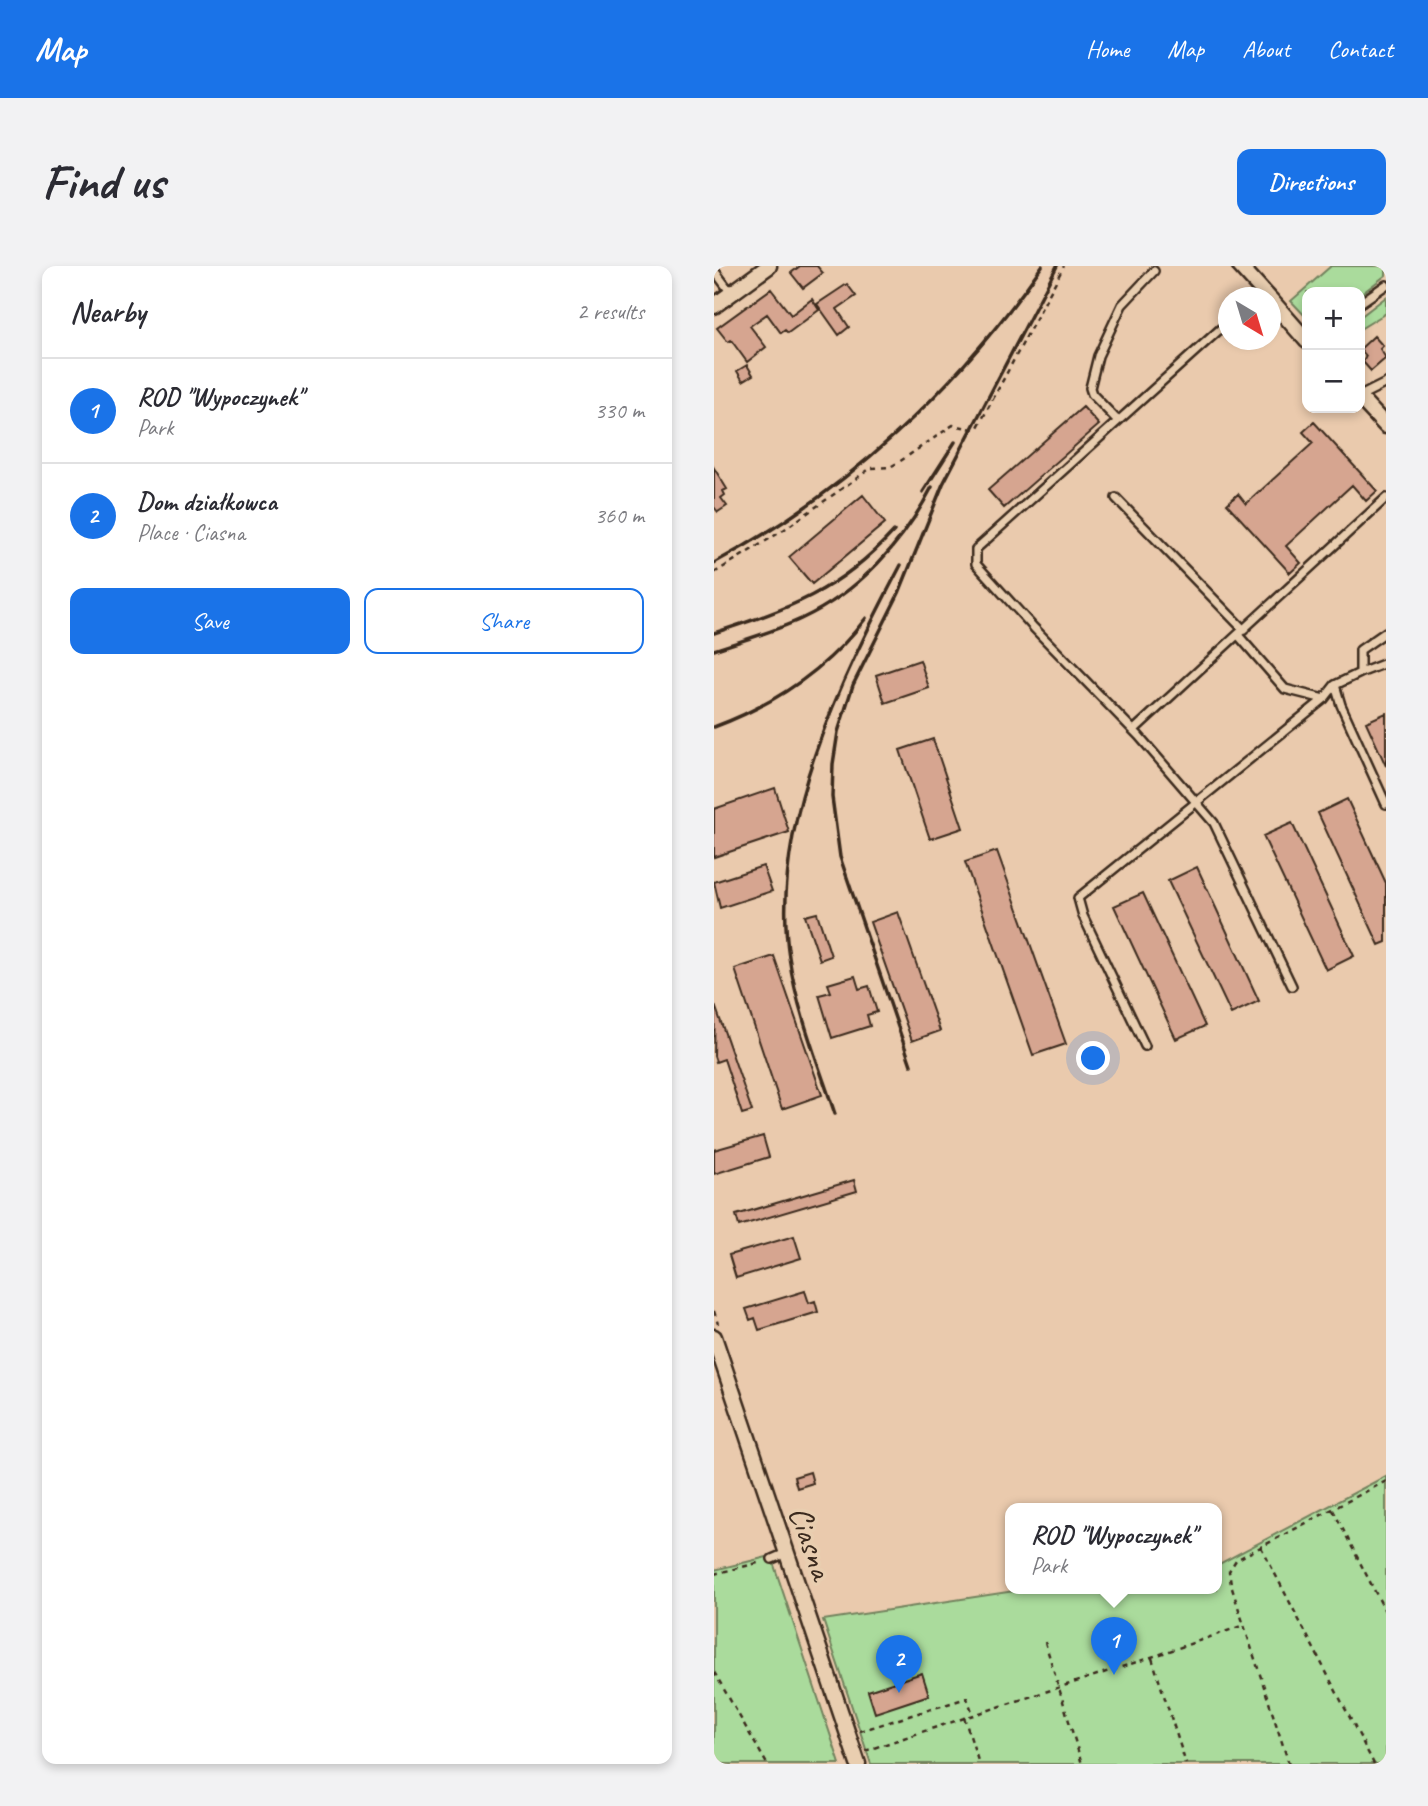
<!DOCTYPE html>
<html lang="en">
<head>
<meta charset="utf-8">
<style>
  body { margin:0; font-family:Caveat,sans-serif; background:#f2f2f3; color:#2b2b33 }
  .controls { position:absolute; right:21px; top:21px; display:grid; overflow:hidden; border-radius:14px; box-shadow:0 4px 10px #0003 }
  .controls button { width:63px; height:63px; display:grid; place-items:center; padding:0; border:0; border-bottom:2px solid #e1e1e2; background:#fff; color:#2b2b33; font:35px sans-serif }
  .compass { position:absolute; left:504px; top:21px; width:63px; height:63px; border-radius:50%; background:#fff; box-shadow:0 4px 10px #0003; rotate:142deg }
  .you { position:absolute; left:380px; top:793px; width:24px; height:24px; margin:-18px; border:5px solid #fff; border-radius:50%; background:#1a73e8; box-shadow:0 0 0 10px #1a73e833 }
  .badge { display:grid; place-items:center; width:46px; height:46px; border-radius:50%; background:#1a73e8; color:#fff; font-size:23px; font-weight:700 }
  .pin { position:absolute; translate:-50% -58px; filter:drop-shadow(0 2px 4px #0008) }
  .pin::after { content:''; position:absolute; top:37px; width:24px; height:21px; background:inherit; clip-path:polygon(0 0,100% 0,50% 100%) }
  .popup { position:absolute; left:291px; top:1237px; width:217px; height:91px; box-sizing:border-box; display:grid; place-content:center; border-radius:14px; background:#fff; filter:drop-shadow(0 2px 5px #0005); font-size:23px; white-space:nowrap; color:#7c7c81 }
  .popup b { font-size:26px; color:#2b2b33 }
  .popup::after { content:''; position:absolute; left:50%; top:100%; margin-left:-14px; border:14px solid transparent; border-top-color:#fff }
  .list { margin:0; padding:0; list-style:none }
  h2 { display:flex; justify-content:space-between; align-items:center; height:91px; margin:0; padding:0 28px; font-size:30px }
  h2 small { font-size:23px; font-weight:400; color:#7c7c81 }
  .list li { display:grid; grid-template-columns:46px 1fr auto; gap:21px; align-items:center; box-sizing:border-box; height:105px; padding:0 28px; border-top:2px solid #e1e1e2 }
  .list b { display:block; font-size:26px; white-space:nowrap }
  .list p { margin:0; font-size:23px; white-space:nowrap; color:#7c7c81 }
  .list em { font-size:23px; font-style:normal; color:#7c7c81 }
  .actions { display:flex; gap:14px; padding:21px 28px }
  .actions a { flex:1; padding:16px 0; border:2px solid #1a73e8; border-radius:14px; text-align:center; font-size:24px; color:#1a73e8 }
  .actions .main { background:#1a73e8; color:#fff }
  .map { position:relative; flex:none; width:672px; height:1498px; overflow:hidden; border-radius:14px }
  header { display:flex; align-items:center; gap:42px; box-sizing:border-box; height:98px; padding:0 35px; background:#1a73e8; color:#fff }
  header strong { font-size:33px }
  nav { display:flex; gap:38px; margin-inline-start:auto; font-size:24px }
  .intro { display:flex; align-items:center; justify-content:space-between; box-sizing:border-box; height:168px; padding:0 42px }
  h1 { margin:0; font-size:49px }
  .button { padding:18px 32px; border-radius:14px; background:#1a73e8; color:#fff; font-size:24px; font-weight:700 }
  main { display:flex; gap:42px; padding:0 42px }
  aside { flex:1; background:#fff; border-radius:14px; box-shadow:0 4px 10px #0003 }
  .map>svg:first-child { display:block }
</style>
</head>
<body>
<header>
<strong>Map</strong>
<nav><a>Home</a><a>Map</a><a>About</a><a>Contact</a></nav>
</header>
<div class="intro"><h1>Find us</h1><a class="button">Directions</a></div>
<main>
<aside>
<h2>Nearby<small>2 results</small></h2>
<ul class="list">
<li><span class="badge">1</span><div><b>ROD &quot;Wypoczynek&quot;</b><p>Park</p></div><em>330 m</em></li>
<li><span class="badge">2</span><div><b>Dom działkowca</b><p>Place · Ciasna</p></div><em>360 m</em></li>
</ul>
<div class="actions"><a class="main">Save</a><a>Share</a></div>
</aside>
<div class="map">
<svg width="672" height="1498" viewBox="0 0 672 1498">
  <rect width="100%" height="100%" fill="#eacaad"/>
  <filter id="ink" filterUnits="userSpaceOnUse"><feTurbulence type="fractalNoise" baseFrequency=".0143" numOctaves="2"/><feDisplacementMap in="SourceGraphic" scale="14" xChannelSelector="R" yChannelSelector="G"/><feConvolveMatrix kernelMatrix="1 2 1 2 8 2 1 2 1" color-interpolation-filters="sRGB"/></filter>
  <g filter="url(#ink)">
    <path fill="#aadb9c" stroke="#72825d" stroke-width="2" d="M617,0H672V9L646,29V26H593V52L577,35Z
      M672,31V47L646,63V51Z
      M672,1210V1498H157L109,1354L314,1323H503V1299Z
      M57,1290L126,1498H0V1304Z"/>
    <path fill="#d6a590" stroke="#3b2a1e" stroke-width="2" d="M86,0H103L109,7L89,22L77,7Z
      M133,18L142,30L123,43L135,61L125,69L103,38Z
      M57,23L77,49L98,33L105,44L74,67L71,64L67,67L53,48L36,60L52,81L33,96L17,74L14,76L3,62Z
      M660,70L669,80L666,83L672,92L657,105L649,96L652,90L646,83Z
      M33,99L39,109L29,115L23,105Z
      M369,141L385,159L290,242L274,224Z
      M600,156L663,225L652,235L638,219L572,280L587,297L576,307L513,238L524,228L532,238L599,177L589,166Z
      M0,202L13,223L9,225L11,229L7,232L13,240L4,246L0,241Z
      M149,229L171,257L98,318L75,291Z
      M206,394L215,422L171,437L162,409Z
      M672,447V500L652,456Z
      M219,473L249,562L216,573L186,484Z
      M61,522L75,566L0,591V543Z
      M633,533L672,617V676L665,679L604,547Z
      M578,557L640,690L612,704L549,570Z
      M283,585L352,778L319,789L251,596Z
      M49,600L58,625L6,642L0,616Z
      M483,601L545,735L517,748L454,615Z
      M429,627L491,760L462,773L400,640Z
      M184,646L226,765L198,775L156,656Z
      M103,647L117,690L106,694L91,650Z
      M60,690L108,829L68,843L21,703Z
      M141,710L145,723L155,720L163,746L153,749L156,760L118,772L105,729L117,726L114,718Z
      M1,739L38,845L28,848L10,793L2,796L0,790Z
      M49,870L55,891L0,908V884Z
      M140,914L143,925L25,960L22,949Z
      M80,970L87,992L22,1012L15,989Z
      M91,1025L95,1037L101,1035L104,1046L45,1064L41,1052L36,1054L32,1043Z
      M96,1206L99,1217L83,1222L80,1211Z
      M208,1407L215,1429L161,1447L154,1425Z"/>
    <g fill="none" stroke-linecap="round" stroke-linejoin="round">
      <g stroke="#3b2a1e" stroke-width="12">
        <path id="lane" d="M0,4L17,27
          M646,37L672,19
          M514,56L262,283V298L320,362L425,470L500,557L578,720
          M646,130L672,117
          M404,155L378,128L376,122L384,90L408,39L440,5
          M402,232L530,364
          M524,369L571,423L610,433
          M646,407L672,397
          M621,419L627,439L672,538
          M420,464L672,232
          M431,780L369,650L364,632L610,433L621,419L646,407V384L672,366
          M58,1293L72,1287"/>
      </g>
      <g stroke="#3b2a1e" stroke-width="19">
        <path id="street" d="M526,0L555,32
          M556,33L593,75
          M0,40L55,0
          M646,132L672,160
          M0,1071L144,1498"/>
      </g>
      <path stroke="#3b2a1e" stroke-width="2.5" stroke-dasharray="5 5" stroke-linecap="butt" d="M0,307L68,265L157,202L176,201L185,196L239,159L258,163L264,161L350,0
        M0,1045L4,1058
        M619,1244L672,1347
        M547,1281L660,1498
        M0,1308L48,1296
        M331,1376L368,1498
        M438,1392L472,1498
        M0,1406L53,1498
        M250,1451L265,1498
        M146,1465L253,1432L259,1448
        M151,1485C277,1442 405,1404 530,1359
        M575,1498L517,1319L515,1305L522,1294L672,1215"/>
      <use href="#lane" stroke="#e9ceb0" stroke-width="7"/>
      <use href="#street" stroke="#e9ceb0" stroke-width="14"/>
      <path stroke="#3b2a1e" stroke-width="3.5" d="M209,226L241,176
        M0,297C132,227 243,122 328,0
        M0,367C76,342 124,326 180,265
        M0,384C29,374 59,366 87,353C145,326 189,277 218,221
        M0,461C59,439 113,403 152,352
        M197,799L126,591L118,531L119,498L124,466L139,419L185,327L229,218L343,0
        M121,848C104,797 83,745 75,691C55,559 127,413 187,299"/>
    </g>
  </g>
  <g text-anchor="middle" stroke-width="7" stroke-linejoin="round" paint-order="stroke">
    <g font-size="33" fill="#3b2a1e" stroke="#e9ceb0">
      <text transform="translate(98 1276) rotate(71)" y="12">Ciasna</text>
    </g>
  </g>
</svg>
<div class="controls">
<button>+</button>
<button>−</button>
</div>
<svg class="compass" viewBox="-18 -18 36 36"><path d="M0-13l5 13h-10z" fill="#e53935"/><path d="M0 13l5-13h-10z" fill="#7c7c81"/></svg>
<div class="you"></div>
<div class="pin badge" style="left:400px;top:1409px">1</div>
<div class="popup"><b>ROD &quot;Wypoczynek&quot;</b>Park</div>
<div class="pin badge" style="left:185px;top:1427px">2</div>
</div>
</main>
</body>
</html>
